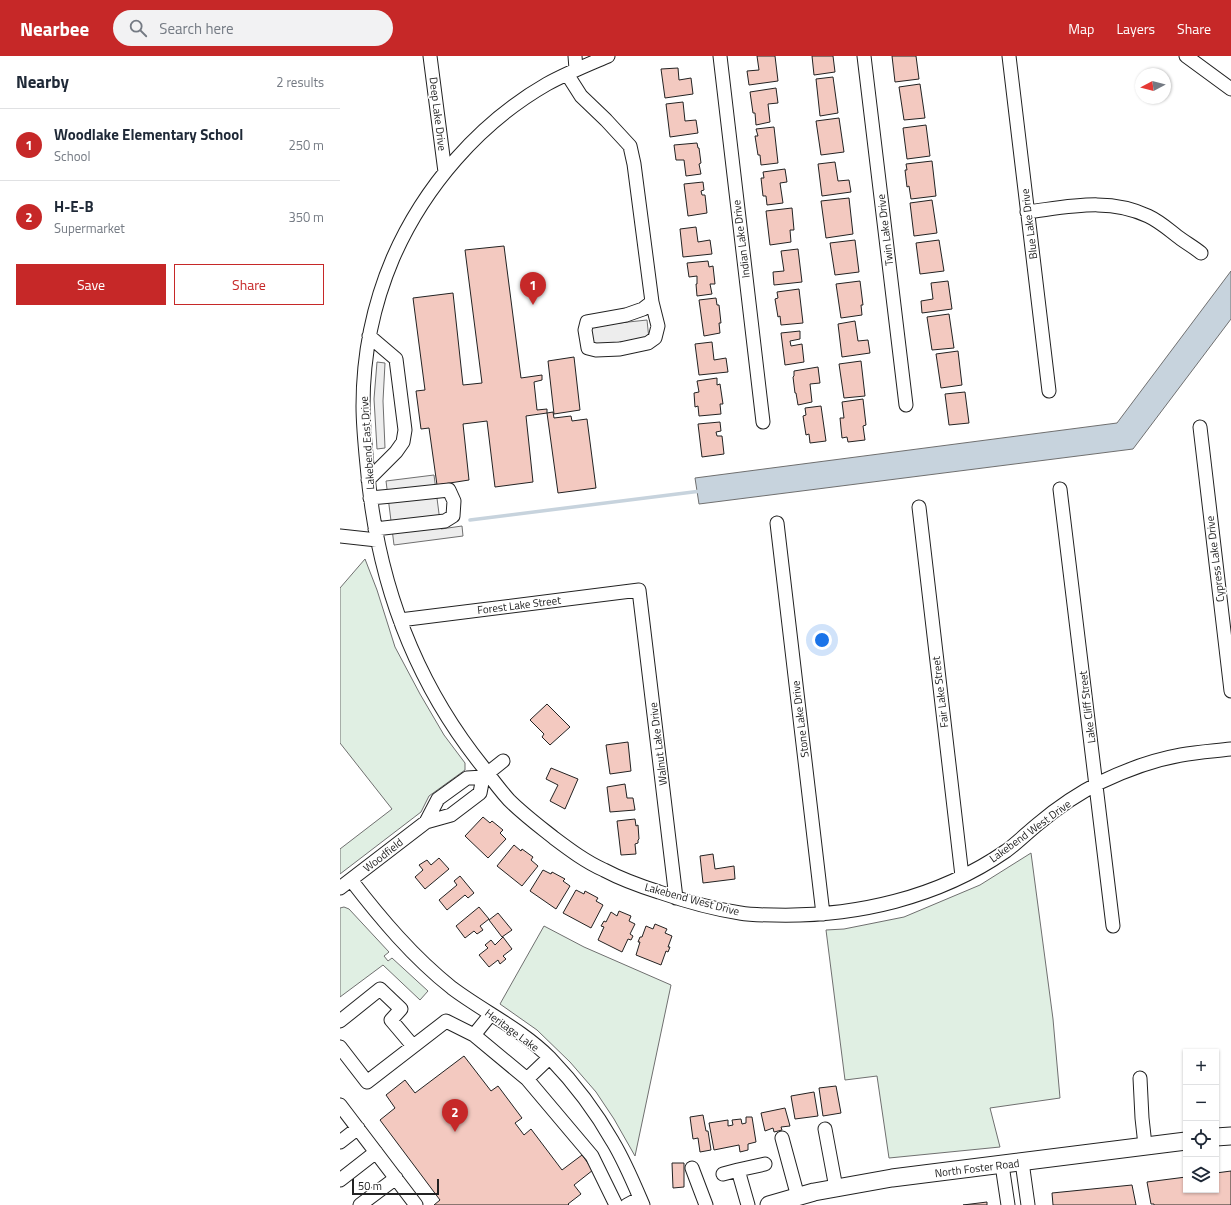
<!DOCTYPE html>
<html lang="en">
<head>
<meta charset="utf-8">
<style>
  body { margin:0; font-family:"Titillium Web",sans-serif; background:#f2f2f3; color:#1f2937 }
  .controls { position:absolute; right:12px; bottom:12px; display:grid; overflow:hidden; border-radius:0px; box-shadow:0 1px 3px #0004 }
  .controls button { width:36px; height:36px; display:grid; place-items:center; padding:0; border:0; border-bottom:1px solid #e0e1e3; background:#fff; color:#1f2937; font:20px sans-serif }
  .compass { position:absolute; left:795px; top:12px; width:36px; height:36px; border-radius:50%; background:#fff; box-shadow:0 1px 3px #0004; rotate:263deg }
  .scale { position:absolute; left:12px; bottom:10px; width:87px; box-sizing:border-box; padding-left:4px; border:2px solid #222; border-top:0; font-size:11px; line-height:14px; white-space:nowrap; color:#222; -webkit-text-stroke:3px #fff; paint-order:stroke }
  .you { position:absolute; left:482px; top:584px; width:14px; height:14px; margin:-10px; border:3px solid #fff; border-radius:50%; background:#1a73e8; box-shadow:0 0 0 6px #1a73e833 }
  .badge { display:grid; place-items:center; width:26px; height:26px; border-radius:50%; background:#c62828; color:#fff; font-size:13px; font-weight:700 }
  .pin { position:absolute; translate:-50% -33px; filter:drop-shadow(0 1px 2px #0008) }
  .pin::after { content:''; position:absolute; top:21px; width:14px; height:12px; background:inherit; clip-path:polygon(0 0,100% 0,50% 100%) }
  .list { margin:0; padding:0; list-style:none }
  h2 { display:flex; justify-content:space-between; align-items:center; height:52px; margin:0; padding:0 16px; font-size:17px }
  h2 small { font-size:13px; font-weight:400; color:#747a83 }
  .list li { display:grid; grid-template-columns:26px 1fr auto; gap:12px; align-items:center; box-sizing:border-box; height:72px; padding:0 16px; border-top:1px solid #e0e1e3 }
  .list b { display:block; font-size:15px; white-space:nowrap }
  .list p { margin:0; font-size:13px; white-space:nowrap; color:#747a83 }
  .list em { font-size:13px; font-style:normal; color:#747a83 }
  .actions { display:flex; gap:8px; padding:12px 16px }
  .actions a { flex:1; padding:9px 0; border:1px solid #c62828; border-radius:0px; text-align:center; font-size:14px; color:#c62828 }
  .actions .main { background:#c62828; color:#fff }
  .icon { flex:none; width:22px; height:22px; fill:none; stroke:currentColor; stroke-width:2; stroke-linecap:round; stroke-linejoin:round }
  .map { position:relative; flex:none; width:891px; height:1149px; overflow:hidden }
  header { display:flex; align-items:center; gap:24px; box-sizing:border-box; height:56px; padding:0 20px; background:#c62828; color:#fff }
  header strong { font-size:19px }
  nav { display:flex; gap:22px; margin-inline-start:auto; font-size:14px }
  .search { width:280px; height:36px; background:#f2f2f3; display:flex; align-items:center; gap:10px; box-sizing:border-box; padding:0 14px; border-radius:22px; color:#747a83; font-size:15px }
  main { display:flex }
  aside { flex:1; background:#fff }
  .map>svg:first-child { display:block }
</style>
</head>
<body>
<header>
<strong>Nearbee</strong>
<div class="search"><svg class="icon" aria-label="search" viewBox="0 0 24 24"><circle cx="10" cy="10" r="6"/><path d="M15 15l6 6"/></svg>Search here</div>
<nav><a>Map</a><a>Layers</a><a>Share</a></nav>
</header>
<main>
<aside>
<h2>Nearby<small>2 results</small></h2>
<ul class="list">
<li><span class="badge">1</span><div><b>Woodlake Elementary School</b><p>School</p></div><em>250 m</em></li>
<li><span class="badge">2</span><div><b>H-E-B</b><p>Supermarket</p></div><em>350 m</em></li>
</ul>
<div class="actions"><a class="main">Save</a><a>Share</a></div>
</aside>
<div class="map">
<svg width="891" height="1149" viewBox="0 0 891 1149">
  <rect width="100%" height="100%" fill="#fff"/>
  <path fill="#e0efe3" stroke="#6f6f6f" d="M25,503L37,534L55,591L80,638L104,679L125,707V714L89,740L81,756L0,818V793L52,753L0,687V532Z
    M691,797L713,963L720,1042L650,1052L660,1091L549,1102L537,1020L505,1024L486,874L504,873L564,861L640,829Z
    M4,851L9,853L49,896L44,900L48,905L52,902L88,935L80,944L43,909L0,941V852Z
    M204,870L244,891L331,929L295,1100L274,1063L256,1036L230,1006L197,974L160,948Z"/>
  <path fill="#ededed" stroke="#6f6f6f" d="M307,264L309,283L253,289L251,270Z
    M37,306L45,307L43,345L45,392L37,393L34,343Z
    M94,419L101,473L122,470L123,480L54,489L46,425Z"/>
  <path fill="#c7d3dd" stroke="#6f6f6f" d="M891,215V263L793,393L359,448L355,422L777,367Z"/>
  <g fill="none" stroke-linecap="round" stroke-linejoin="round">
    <path stroke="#c7d3dd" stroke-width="3.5" d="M130,464L361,435"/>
  </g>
  <path fill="#f3c9c0" stroke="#222" d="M417,0H435L438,25L409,29L407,15L419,14Z
    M472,0H493L495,16L474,19Z
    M552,0H576L579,23L555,26Z
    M338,12L339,24L351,22L353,38L325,42L321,13Z
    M493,21L498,57L480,60L476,23Z
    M580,28L585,62L564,64L559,31Z
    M436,32L438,47L428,48L430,66L416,69L415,57H413L410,36Z
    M343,46L345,65L356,64L358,77L330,81L326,48Z
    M499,62L504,96L481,99L476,65Z
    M586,69L590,100L567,103L563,72Z
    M434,71L438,107L421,109L420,99H418L415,80H418L416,73Z
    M357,87L358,92H359L361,107L359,108L361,118L346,120L344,104H336L334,89Z
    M592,105L596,140L571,143L569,130L567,131L565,114H567L566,108Z
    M495,106L498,125L509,124L511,136L482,140L478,108Z
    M445,113L447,126L440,127L443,147L427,149L426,140H423L421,122H424L423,116Z
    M363,126L364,134L361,135L362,139H365L367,157L348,160L344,128Z
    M509,142L513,178L486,182L481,145Z
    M592,144L597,177L574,180L570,147Z
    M452,152L454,174H450L451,186L430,189L426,155Z
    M356,171L358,186L370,184L372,198L343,201L340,173Z
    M515,184L519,216L495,219L490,187Z
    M599,184L604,215L580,218L576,187Z
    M164,190L181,322L202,319V324L194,326L197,354L207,353V357L186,360L193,426L155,431L147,365L123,368L129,424L97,429L89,372L81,373L76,335L85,334L73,242L113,237L123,329L142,327L125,194Z
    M458,193L462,226L434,229L433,216L444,215L441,195Z
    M368,205L369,211L373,210L375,228H370L372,238L357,240L356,228H357V220L349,221L347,207Z
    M520,225L523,249H521L522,259L501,262L496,228Z
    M608,225L612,253L582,257L581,245L593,243L591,227Z
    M459,233L463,267L441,269L440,260L438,261L435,243L438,242L437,236Z
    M376,242L377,249H379L381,267H379L380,277L364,280L359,244Z
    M609,258L614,292L592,294L587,261Z
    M515,265L518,285L528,284L530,297L502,301L498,268Z
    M460,275V283L450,285L451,290L462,288L464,306L445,309L441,277Z
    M372,286L374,304L386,302L388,316L359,319L355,288Z
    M618,295L622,329L601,332L596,298Z
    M234,301L240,354L214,358L208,305Z
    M521,305L525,340L504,342L499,308Z
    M478,311L480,327L470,328L472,346L458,349L456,337H455L453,321L454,320V315Z
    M377,322V329L380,328L383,348H380L381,358L359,360L358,350L355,351L354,337L359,336L357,325Z
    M625,336L629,367L609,369L605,338Z
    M523,343L526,369L523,370L525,384L508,386L507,381L502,382L500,362H504L502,346Z
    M481,350L486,385L470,387L469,378L466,379L463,360L466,359L465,352Z
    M213,356L214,362L231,360L232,365L247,363L256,432L218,437L207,357Z
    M380,366L381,375L376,376L377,380H382L384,398L362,401L358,368Z
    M207,648L230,671L210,689L202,681L204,678L190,664Z
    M288,686L291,715L270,718L266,689Z
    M211,712L238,723L225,753L210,745L218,729L206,723Z
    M285,728L287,742H293L295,754L270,756L267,731Z
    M143,761L150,767L152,765L163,774L160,777L166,783L148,802L125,780Z
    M295,763L296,770L298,769L299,783L298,784V787L295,788L296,798L281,799L277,765Z
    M174,789L181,795L182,793L193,801L191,804L198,810L182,830L157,810Z
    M373,798L375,813L394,810L395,823L363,827L360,800Z
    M99,802L109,813L85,833L75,821L83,814L79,809L87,804L91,809Z
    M203,814L211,818L212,816L225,823L223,825L230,830L216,853L190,835Z
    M120,820L134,837L128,842L125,839L107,854L99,844L117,829L114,825Z
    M236,834L244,838L245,835L258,842L256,845L263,849L251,872L223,857Z
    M139,851L149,863L140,870L143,874L137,878L134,875L125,882L116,870Z
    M279,855L291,860L289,865L295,868L290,878L293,880L291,884L288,883L282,896L258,884L264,871L261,870L264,865L266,866L271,856L277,860Z
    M158,857L172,874L162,881L149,864Z
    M315,868L327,873L325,877L332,880L328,891H330L328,896L326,895L321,909L296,899L300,886H298L300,881H302L306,870L313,873Z
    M163,881L172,893L163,900L166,903L160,908L158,904L149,911L139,899L148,892L145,889L151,884L155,889Z
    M124,1000L151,1035L158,1030L182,1062L175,1067L184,1079L191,1073L222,1114L242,1099L253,1114L234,1129L241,1138L228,1148L229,1149H94L100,1144L40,1064L55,1052L46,1039L65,1024L75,1037Z
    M496,1030L501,1057L483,1060L479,1032Z
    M474,1036L478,1060L455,1063L451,1040Z
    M445,1052L450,1070L441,1071L442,1074L434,1076L433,1072L425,1075L421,1057Z
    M363,1059L366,1075H368L371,1094L360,1096L358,1082L353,1083L350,1061Z
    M406,1061H412L416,1086L408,1088V1094L400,1096L399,1089L374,1094L369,1067L388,1064V1070L393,1069L392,1064L401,1063L402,1068L406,1067Z
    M332,1107H344V1131L333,1132Z
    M891,1115V1149H814V1148H811L807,1126L846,1121V1134H876V1117Z
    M792,1129L796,1149H713L712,1137Z
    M647,1146V1149H623Z"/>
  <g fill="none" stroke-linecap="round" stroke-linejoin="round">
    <g stroke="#222" stroke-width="15">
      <path id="minor" d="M90,0L105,116
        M235,0L236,13
        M268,0C247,9 227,17 207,28C139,67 84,131 53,202C33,249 23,299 23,350C23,369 25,389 27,409C36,520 73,624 143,711C151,722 160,734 169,744C183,758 199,770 214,782C230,794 246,806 264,814C281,823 300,830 319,836C345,845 373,853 400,857C411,859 423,859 434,859C515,861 598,842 666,795C677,787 687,777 698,768C717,752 739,737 761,726C786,714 813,704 841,699C857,696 874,695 891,693
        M380,0L423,366
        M524,0L566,349
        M669,0L709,335
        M846,0L891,33
        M227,18L241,40L266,64L290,90L294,108L312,246L318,270L315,282L308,287L280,293L256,294L248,292L245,274L247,266L286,259L303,253L312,246
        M687,156C728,151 769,141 808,160C821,166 830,175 841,183C848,188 855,192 861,197
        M860,371L891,635
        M28,424L56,396L63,386L65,374L56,303L29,280
        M720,433L773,870
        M30,442L52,440L109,434L114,445L113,460L105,465L35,473
        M579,451L622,820
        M437,467L483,858
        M0,480L37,484
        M60,564L299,534L336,842
        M143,721L163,705
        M86,766L98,743L127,722L143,721
        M11,824C41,863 73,901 112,932C144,956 181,973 210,1002C234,1027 256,1056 273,1086C285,1106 294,1128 303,1149
        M0,832L86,766L111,759L140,737L143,721
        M0,965L40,933L61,953L51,964L73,990
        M134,979L151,958
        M0,991L27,1026L106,965L134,979L187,1023L252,1100L276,1149
        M800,1022L802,1062L805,1089
        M187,1023L209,1002
        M0,1049L76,1149
        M485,1073L496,1132
        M442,1082L458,1141
        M0,1086L18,1072
        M682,1106L688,1149
        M662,1109L668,1149
        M352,1112L366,1149
        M383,1118L398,1114
        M0,1124L36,1096
        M20,1149L56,1122
        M287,1149L300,1142
        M408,1149L398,1114L425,1108"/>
    </g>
    <g stroke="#222" stroke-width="19">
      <path id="major" d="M876,1081L891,1080
        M429,1149L474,1136L552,1122L846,1085"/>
    </g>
    <use href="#minor" stroke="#fff" stroke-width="13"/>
    <use href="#major" stroke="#fff" stroke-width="17"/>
  </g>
  <g text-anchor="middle" stroke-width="3" stroke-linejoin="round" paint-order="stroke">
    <g font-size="11" fill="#222" stroke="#fff">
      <text transform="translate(98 58) rotate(83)" y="4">Deep Lake Drive</text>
      <text transform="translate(689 168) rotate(-97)" y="4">Blue Lake Drive</text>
      <text transform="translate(545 174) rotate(-97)" y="4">Twin Lake Drive</text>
      <text transform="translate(401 183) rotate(-97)" y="4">Indian Lake Drive</text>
      <text transform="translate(27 387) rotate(-94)" y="4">Lakebend East Drive</text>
      <text transform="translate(875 503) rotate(-97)" y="4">Cypress Lake Drive</text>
      <text transform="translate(179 549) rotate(-7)" y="4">Forest Lake Street</text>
      <text transform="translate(600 636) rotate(-97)" y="4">Fair Lake Street</text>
      <text transform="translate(747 651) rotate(-97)" y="4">Lake Cliff Street</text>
      <text transform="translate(460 663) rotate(-97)" y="4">Stone Lake Drive</text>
      <text transform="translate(318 688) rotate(-97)" y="4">Walnut Lake Drive</text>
      <text transform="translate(690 775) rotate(-36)" y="4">Lakebend West Drive</text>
      <text transform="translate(43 799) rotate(-38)" y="4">Woodfield</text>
      <text transform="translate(352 843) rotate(15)" y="4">Lakebend West Drive</text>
      <text transform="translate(172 974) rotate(36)" y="4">Heritage Lake</text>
      <text transform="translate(637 1112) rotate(-7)" y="4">North Foster Road</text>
    </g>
  </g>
</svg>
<div class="controls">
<button>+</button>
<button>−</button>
<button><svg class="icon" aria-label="locate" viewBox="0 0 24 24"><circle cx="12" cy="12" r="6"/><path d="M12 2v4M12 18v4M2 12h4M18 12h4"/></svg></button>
<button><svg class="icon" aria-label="layers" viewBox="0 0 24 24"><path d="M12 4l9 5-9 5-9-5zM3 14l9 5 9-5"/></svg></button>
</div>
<svg class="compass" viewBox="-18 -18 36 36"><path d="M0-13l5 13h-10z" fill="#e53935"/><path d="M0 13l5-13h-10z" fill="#747a83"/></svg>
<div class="scale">50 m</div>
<div class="you"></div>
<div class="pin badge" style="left:193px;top:249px">1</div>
<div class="pin badge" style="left:115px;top:1076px">2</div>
</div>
</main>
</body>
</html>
